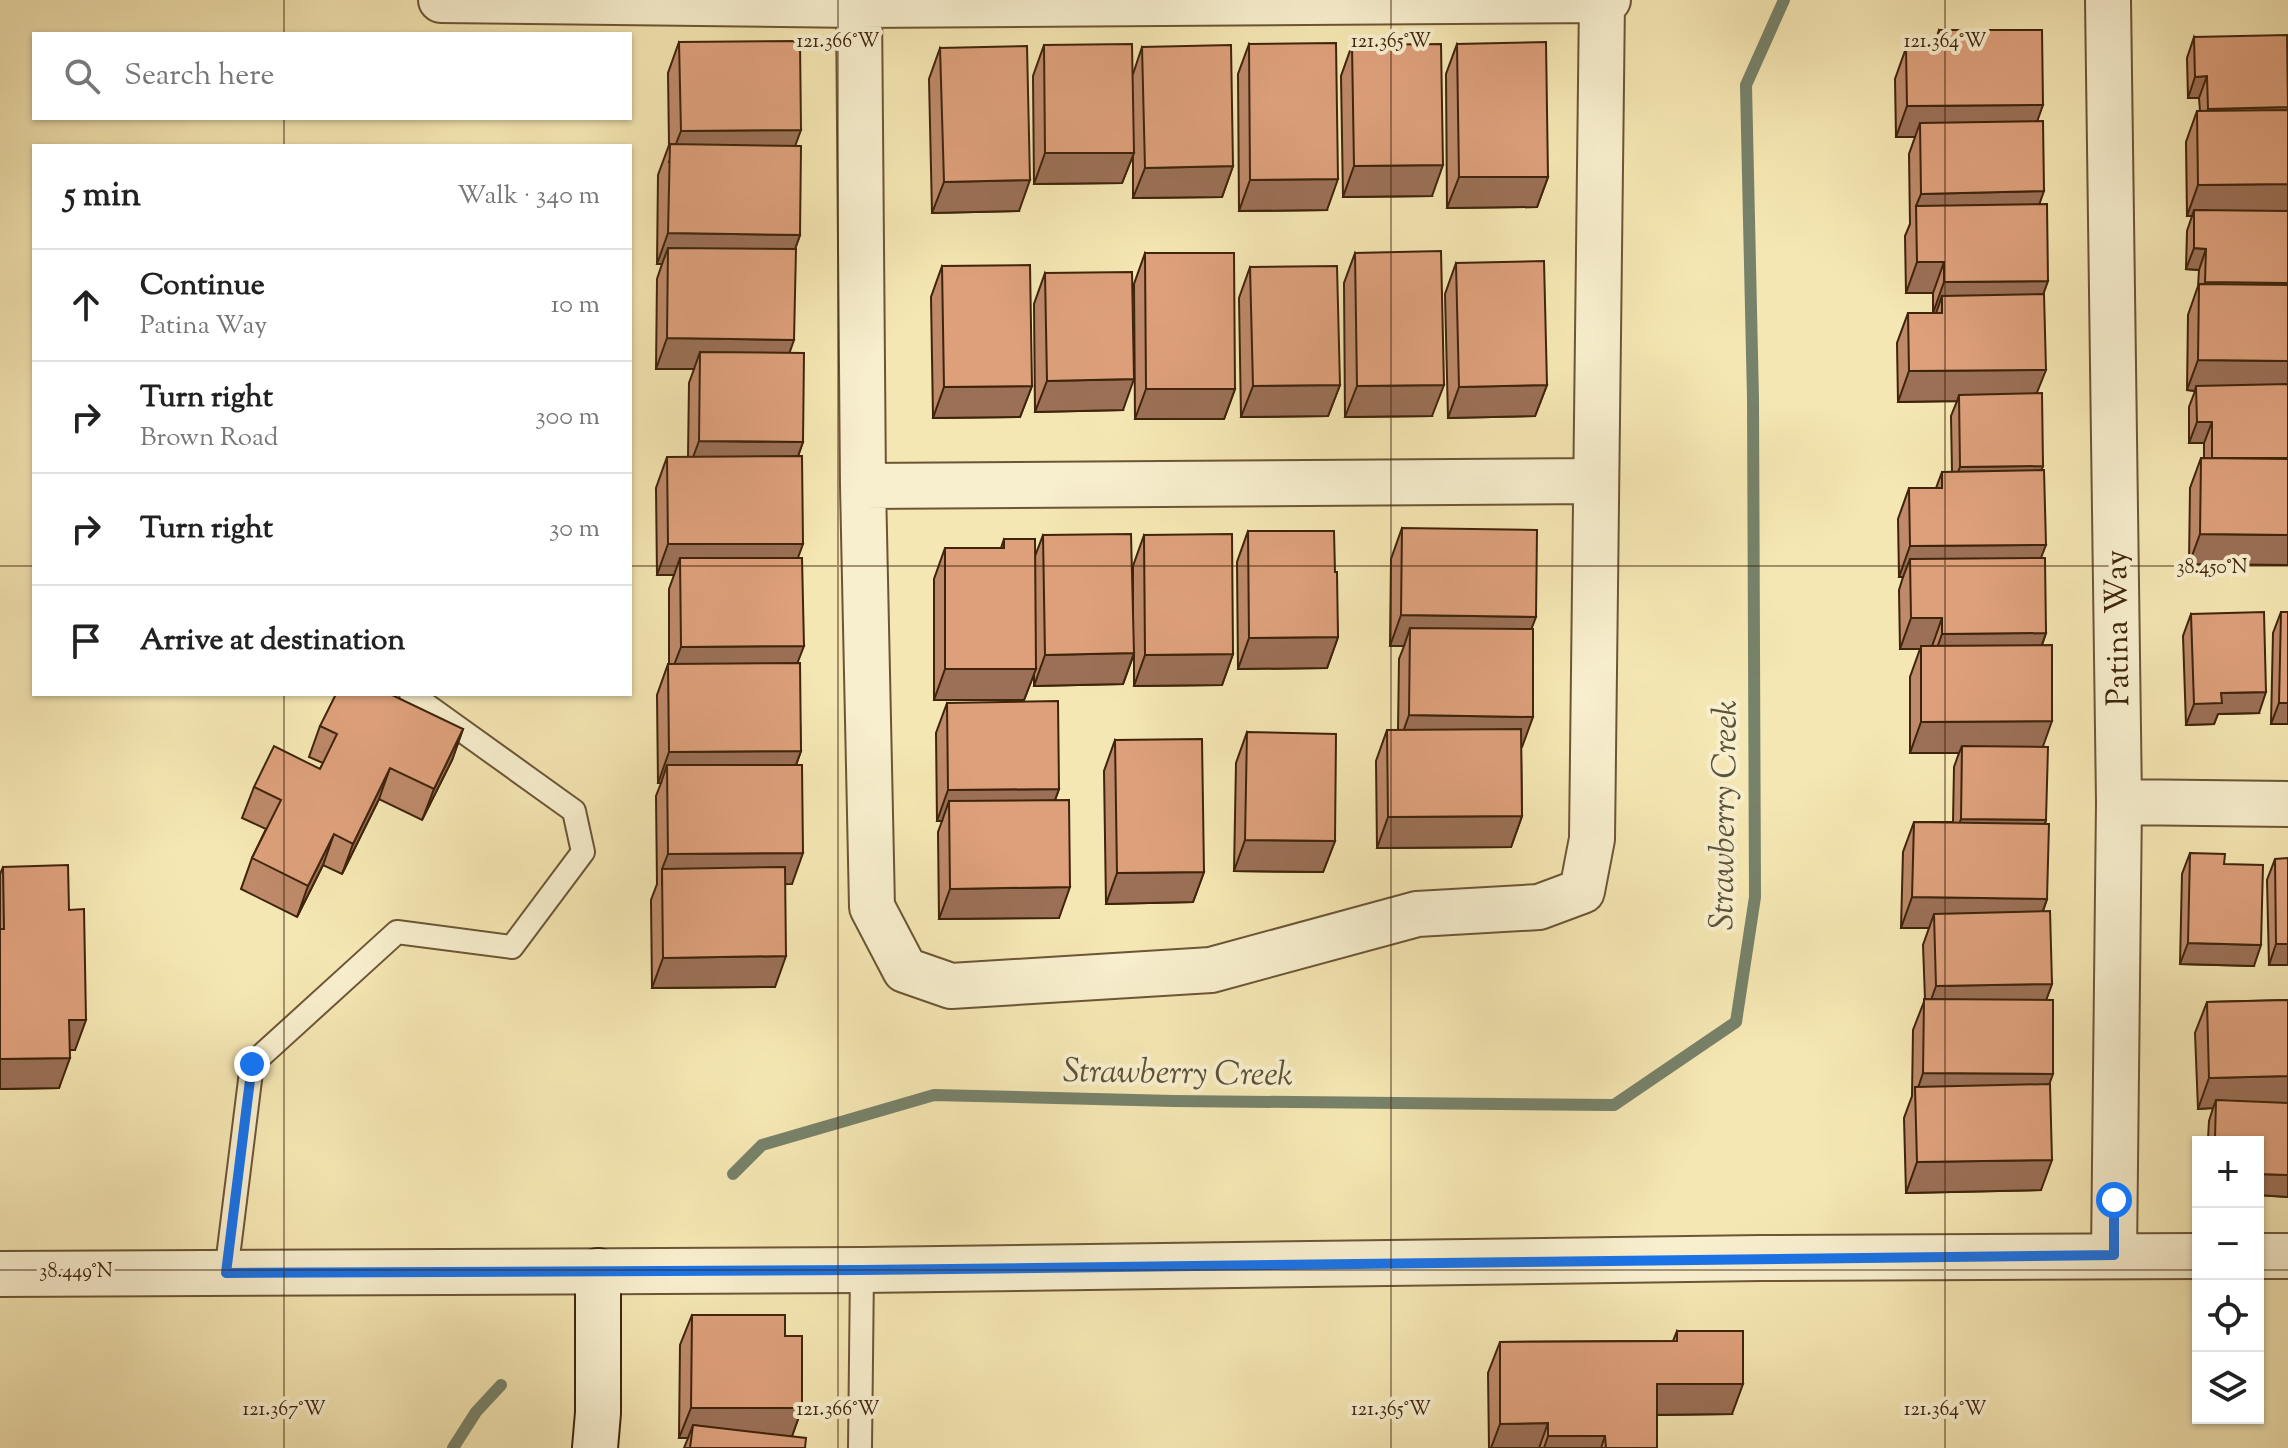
<!DOCTYPE html>
<html lang="en">
<head>
<meta charset="utf-8">
<style>
  body { margin:0; font-family:"Sorts Mill Goudy",serif; background:#f2f2f2; color:#222 }
  .controls { position:absolute; right:24px; bottom:24px; display:grid; overflow:hidden; border-radius:0px; box-shadow:0 2px 6px #0004 }
  .controls button { width:72px; height:72px; display:grid; place-items:center; padding:0; border:0; border-bottom:2px solid #e0e0e0; background:#fff; color:#222; font:40px sans-serif }
  .stop { position:absolute; width:24px; height:24px; margin:-18px; border:6px solid #1a73e8; border-radius:50%; background:#fff }
  .stop.end { background:#1a73e8; border-color:#fff; box-shadow:0 2px 8px #0008 }
  .list { margin:0; padding:0; list-style:none }
  h2 { display:flex; justify-content:space-between; align-items:center; height:104px; margin:0; padding:0 32px; font-size:34px }
  h2 small { font-size:26px; font-weight:400; color:#767676 }
  .list li { display:grid; grid-template-columns:52px 1fr auto; gap:24px; align-items:center; box-sizing:border-box; height:112px; padding:0 32px; border-top:2px solid #e0e0e0 }
  .list b { display:block; font-size:30px; white-space:nowrap }
  .list p { margin:0; font-size:26px; white-space:nowrap; color:#767676 }
  .list em { font-size:26px; font-style:normal; color:#767676 }
  .icon { flex:none; width:44px; height:44px; fill:none; stroke:currentColor; stroke-width:2; stroke-linecap:round; stroke-linejoin:round }
  .map { position:relative; flex:none; width:2288px; height:1448px; overflow:hidden }
  .search { position:absolute; background:#fff; box-shadow:0 2px 6px #0004; left:32px; top:32px; width:600px; height:88px; display:flex; align-items:center; gap:20px; box-sizing:border-box; padding:0 28px; border-radius:0px; color:#767676; font-size:30px }
  .panel { position:absolute; background:#fff; box-shadow:0 2px 6px #0004; left:32px; top:144px; width:600px; height:552px; border-radius:0px }
  .map>svg:first-child { display:block }
</style>
</head>
<body>
<div class="map">
<svg width="2288" height="1448" viewBox="0 0 2288 1448">
  <rect width="100%" height="100%" fill="#f5e7b3"/>
  <filter id="stains"><feTurbulence type="fractalNoise" baseFrequency=".0025" numOctaves="4"/><feColorMatrix values="0 0 0 0 .2 0 0 0 0 .09 0 0 0 0 .02 0 0 0 .5 -.17"/></filter>
  <radialGradient id="worn" r=".72"><stop offset=".6" stop-color="#630" stop-opacity="0"/><stop offset="1" stop-color="#630" stop-opacity=".3"/></radialGradient>
  <g fill="none" stroke-linecap="round" stroke-linejoin="round">
    <path stroke="#77826a" stroke-width="12" d="M733,1174L762,1145L934,1095L1174,1101L1614,1105L1736,1022L1755,897L1753,399L1746,85L1784,0
      M453,1448L476,1412L501,1385"/>
    <g stroke="#6c5536" stroke-width="26">
      <path id="lane" d="M226,1273L252,1064L397,932L512,947L583,852L574,811L411,694
        M860,1448L862,1270"/>
    </g>
    <g stroke="#6c5536" stroke-width="48">
      <path id="street" d="M441,0L859,5L1608,0
        M2108,0L2119,802L2114,1255
        M859,5L863,486L872,907L905,970L951,986L1211,970L1417,914L1539,907L1582,891L1592,839L1602,0
        M863,486L1596,481
        M2119,802L2288,804
        M2258,1256H2288
        M0,1274L862,1270L1761,1258L2198,1256"/>
    </g>
    <g stroke="#3f240c" stroke-width="48">
      <path id="secondary" d="M595,1448L598,1413V1271"/>
    </g>
    <use href="#lane" stroke="#f8efce" stroke-width="22"/>
    <use href="#street" stroke="#f8efce" stroke-width="44"/>
    <use href="#secondary" stroke="#f8efce" stroke-width="44"/>
  </g>
  <path fill="#be8a6a" stroke="#3f240c" stroke-width="2" d="M1939,30L2037,121L2043,294L2037,393L2043,466L2041,470V558L2046,633L2042,645L2043,747L2046,820L2045,824L2047,899L2043,911L2052,984L2046,1000L2049,1084L2041,1190L1906,1193L1904,1118L1912,1096L1913,1030L1925,999L1923,945L1929,928H1901L1903,852L1914,822H1953L1954,767L1959,753H1910V677L1920,649H1900L1899,590L1903,577H1899L1898,519L1909,488H1936L1942,472H1952L1951,416L1957,401L1898,402L1897,343L1908,313H1933V293H1906L1905,236L1910,224L1909,154L1915,137H1896L1895,79L1906,48H1933Z
    M2194,37L2288,283V565L2189,564L2190,488L2201,458H2204V443H2189V407L2195,391L2187,390L2188,315L2198,286L2199,270L2186,269L2187,231L2192,216H2187L2186,142L2197,111H2200L2199,98H2188L2187,58Z
    M679,42L795,146L800,235L795,249L789,353L803,442L798,456V663L801,751L796,765L792,884H785L775,987L652,988L651,900L657,884L656,796L661,783H658L657,695L668,664H669V589L674,575H657L656,488L667,457H688L689,383L694,369H656L657,279L662,264H657L658,175L669,145L668,73Z
    M1249,44L1327,210L1239,211L1238,74Z
    M1457,44L1548,177L1537,207L1447,208L1446,74Z
    M1044,45L1133,74L1142,47L1233,166L1222,197L1133,198V155L1122,183L1034,184L1033,76Z
    M1352,45L1432,196L1343,197L1341,76Z
    M940,48L1019,211L932,213L929,79Z
    M1145,253L1235,389L1224,419H1135L1134,284Z
    M1355,253L1432,416L1345,417L1344,283Z
    M1456,263L1547,385L1535,416L1448,418L1445,294Z
    M942,266L1032,386L1020,417L933,418L931,297Z
    M1250,267L1340,385L1328,416L1241,417L1239,298Z
    M1045,273L1123,410L1035,412L1034,304Z
    M1402,528L1531,629L1521,747L1522,816L1511,847L1377,848L1376,761L1387,730H1398L1399,659L1404,646H1390L1391,559Z
    M1248,531L1335,572L1338,637L1327,668L1238,669L1237,562Z
    M1043,535L1133,624V566L1144,535L1233,654L1222,685L1134,686V654L1123,684L1034,686V674L1024,700H934V579L945,548H1001L1004,539L1035,556Z
    M2281,612H2288V724H2271L2273,633Z
    M2191,614L2259,713L2218,714L2214,724L2186,725L2183,636Z
    M947,703L1059,789L1055,800L1059,918L939,919L938,832L942,821H937L936,733Z
    M320,726L463,729L452,760L422,820L379,799L342,874L323,865L297,917L241,889L252,858L266,829L242,818L254,787L320,769L323,763L309,757Z
    M1247,732L1335,841L1323,872L1234,871L1236,763Z
    M1115,740L1204,872L1193,902L1106,904L1104,771Z
    M2190,853L2224,864L2254,966L2180,964L2182,874Z
    M2275,859L2288,965H2269L2267,880Z
    M3,867L69,910L75,1050H70L59,1088L0,1089V874Z
    M2288,1000V1197L2258,1195V1142H2204L2205,1139H2208L2209,1121L2213,1108L2198,1109L2195,1033L2207,1002Z
    M2198,1159V1193H2197Z
    M692,1315L785,1336L802,1408L792,1436L805,1448H684L688,1438H679L680,1345Z
    M1677,1331L1732,1414L1657,1415V1448H1489L1488,1373L1500,1342L1673,1341Z"/>
  <path fill="#9b7056" stroke="#3f240c" stroke-width="2" d="M2207,76L2199,98H2188L2195,77Z
    M2043,105L2032,136L1920,123L1915,137H1896L1907,106Z
    M2288,107V111L2200,130L2208,109Z
    M801,130L790,160L669,162L681,131Z
    M1045,153H1134L1122,183L1034,184Z
    M1443,165L1432,196L1343,197L1354,166Z
    M1233,166L1222,197L1133,198L1145,168Z
    M1459,177H1548L1537,207L1447,208Z
    M1338,179L1327,210L1239,211L1250,180Z
    M1030,180L1019,211L932,213L944,182Z
    M2288,184V214L2194,210L2192,216H2187L2198,185Z
    M2044,191L2033,222L1916,206L1921,194Z
    M668,233L800,235L789,266L668,248L662,264H657Z
    M2194,248L2206,249L2199,270L2186,269Z
    M1917,262H1944L1933,293H1906Z
    M2048,281L2037,312L1942,296L1936,313H1933L1944,282Z
    M2205,282L2288,283L2280,305L2199,300Z
    M667,338L794,340L783,371L700,352L694,369H656Z
    M2198,360L2288,361V392L2196,386L2195,391L2187,390Z
    M2046,370L2034,400L1959,395L1957,401L1898,402L1909,371Z
    M1134,379L1123,410L1035,412L1047,381Z
    M1340,385L1328,416L1241,417L1253,386Z
    M1444,385L1432,416L1345,417L1357,386Z
    M1547,385L1535,416L1448,418L1459,387Z
    M1032,386L1020,417L933,418L944,387Z
    M1146,389H1235L1224,419H1135Z
    M2197,422H2212L2204,443H2189Z
    M699,441L803,442L792,473L688,471Z
    M2043,466L2035,487L1952,488L1960,467Z
    M2200,534L2288,535V565L2189,564Z
    M668,544H803L792,574L680,558L674,575H657Z
    M2046,545L2034,576L1910,559L1903,577H1899L1910,546Z
    M1401,615L1536,617L1524,648L1410,628L1404,646H1390Z
    M1911,618H1942L1931,649H1900Z
    M2046,633L2035,664L1931,665L1942,634Z
    M1338,637L1327,668L1238,669L1249,638Z
    M804,646L792,677L669,678L681,647Z
    M1134,653L1123,684L1034,686L1045,655Z
    M1233,654L1222,685L1134,686L1145,655Z
    M945,669H1036L1024,700H934Z
    M2266,692L2259,713L2218,714L2214,724L2186,725L2194,704L2221,693Z
    M2279,703H2288V724H2271Z
    M1409,715L1533,717L1522,747L1398,746Z
    M2052,721L2041,752L1962,746L1959,753H1910L1921,722Z
    M463,729L452,760L422,820L434,789Z
    M801,751L790,781L667,765L661,783H658L669,752Z
    M390,768L379,799L342,874L353,844Z
    M1059,789L1048,819L949,801L942,821H937L948,790Z
    M1522,816L1511,847L1377,848L1388,817Z
    M1961,819L2046,820L2039,841L1953,840Z
    M334,834L323,865L297,917L308,886Z
    M1245,840L1335,841L1323,872L1234,871Z
    M803,853L792,884L662,885V869L668,854Z
    M1204,872L1193,902L1106,904L1117,873Z
    M1070,887L1059,918L939,919L950,889Z
    M1912,897L2047,899L2036,930L1934,914L1929,928H1901Z
    M2188,943L2261,945L2254,966L2180,964Z
    M2276,944H2288V965H2269Z
    M786,956L775,987L652,988L663,958Z
    M2052,984L2041,1014L1925,1017L1936,986Z
    M69,1020H86L75,1050H58Z
    M70,1058L59,1088L0,1089V1059Z
    M1923,1073L2053,1074L2042,1104L1916,1094Z
    M2288,1076V1107L2216,1100L2213,1108L2198,1109L2209,1078Z
    M2052,1160L2041,1190L1906,1193L1917,1162Z
    M2258,1174L2288,1175V1197L2258,1195Z
    M1657,1384H1743L1732,1414L1646,1415Z
    M691,1408H802L791,1439L693,1425L688,1438H679Z
    M1548,1423L1539,1448H1491L1500,1424Z
    M1548,1436H1605L1601,1448H1544Z"/>
  <path fill="#dda07b" stroke="#3f240c" stroke-width="2" d="M1939,30H2042L2043,105L1907,106L1906,48H1940Z
    M2287,35L2288,107L2208,109L2207,76L2195,77L2194,37Z
    M800,41L801,130L681,131L679,42Z
    M1546,42L1548,177H1459L1457,44Z
    M1336,43L1338,179L1250,180L1249,44Z
    M1132,44L1134,153H1045L1044,45Z
    M1441,44L1443,165L1354,166L1352,45Z
    M1231,45L1233,166L1145,168L1142,47Z
    M1027,46L1030,180L944,182L940,48Z
    M2288,110V184L2198,185L2197,111Z
    M2043,121L2044,191L1921,194L1920,123Z
    M670,144L801,146L800,235L668,233Z
    M2047,204L2048,281L1944,282V262H1917L1916,206Z
    M2194,210L2288,211V283L2205,282L2206,249L2194,248Z
    M668,248L796,249L794,340L667,338Z
    M1441,251L1444,385L1357,386L1355,253Z
    M1145,253H1234L1235,389H1146Z
    M1544,261L1547,385L1459,387L1456,263Z
    M1030,265L1032,386L944,387L942,266Z
    M1337,266L1340,385L1253,386L1250,267Z
    M1132,272L1134,379L1047,381L1045,273Z
    M2199,284L2288,285V361L2198,360Z
    M2044,294L2046,370L1909,371L1908,313H1942V296Z
    M700,352L804,353L803,442L699,441Z
    M2288,384V458H2212V422H2197L2196,386Z
    M2042,393L2043,466L1960,467L1959,395Z
    M802,456L803,544H668L667,457Z
    M2201,458L2288,459V535L2200,534Z
    M2044,470L2046,545L1910,546L1909,488H1942V472Z
    M1402,528L1537,530L1536,617L1401,615Z
    M1248,531H1334L1335,572H1337L1338,637L1249,638Z
    M1131,534L1134,653L1045,655L1043,535Z
    M1232,534L1233,654L1145,655L1144,535Z
    M1004,539H1035L1036,669H945V548H1004Z
    M680,558H802L804,646L681,647Z
    M2045,558L2046,633L1942,634V618H1911L1910,559Z
    M2264,612L2266,692L2221,693L2222,703L2194,704L2191,614Z
    M2281,612H2288V703H2279Z
    M1410,628L1533,629V717L1409,715Z
    M2052,645V721L1921,722V646Z
    M800,663L801,751L669,752L668,664Z
    M336,694H390L463,729L434,789L390,768L353,844L334,834L308,886L252,858L281,800L254,787L274,746L320,769L337,734L320,726Z
    M1058,701L1059,789L948,790L947,703Z
    M1521,729L1522,816L1388,817L1387,730Z
    M1247,732L1336,734L1335,841L1245,840Z
    M1202,739L1204,872L1117,873L1115,740Z
    M1962,746L2048,747L2046,820L1961,819Z
    M667,765H802L803,853L668,854Z
    M1069,800L1070,887L950,889L949,801Z
    M1914,822L2049,824L2047,899L1912,897Z
    M2190,853L2225,854L2224,864L2263,865L2261,945L2188,943Z
    M2288,858V944H2276L2275,859Z
    M68,865L69,910L84,909L86,1020H69L70,1058L0,1059V929H4L3,867Z
    M785,867L786,956L663,958L662,869Z
    M2050,911L2052,984L1936,986L1934,914Z
    M1924,999L2053,1000V1074L1923,1073Z
    M2288,1000V1076L2209,1078L2207,1002Z
    M2050,1084L2052,1160L1917,1162L1915,1087Z
    M2216,1100L2288,1103V1175L2258,1174V1142H2205V1139H2215Z
    M692,1315H785V1336H802V1408H691Z
    M1677,1331H1743V1384H1657V1448H1606L1605,1436H1548V1423L1500,1424V1342L1677,1341Z
    M693,1425L806,1438L805,1448H690Z"/>
  <g fill="none" stroke-linecap="round" stroke-linejoin="round">
    <path stroke="#1a73e8" stroke-width="10" d="M252,1064L226,1273L862,1270L2114,1255V1200"/>
  </g>
  <path fill="none" stroke="#3f240c" stroke-width="2" stroke-opacity="0.45" d="M284,0V34M838,0V1448M1391,0V1448M1945,0V1448M284,118V146M0,566H34M630,566H2288M284,694V1448M0,1270H2198M2258,1270H2288"/>
  <g text-anchor="middle" stroke-width="8" stroke-linejoin="round" paint-order="stroke">
    <g font-size="32" fill="#3f240c" stroke="#f8efce">
      <text transform="translate(2116 628) rotate(-91)" y="11">Patina Way</text>
    </g>
    <g font-size="34" font-style="italic" fill="#5b533b" stroke="#f8efce">
      <text transform="translate(1722 815) rotate(-89)" y="12">Strawberry Creek</text>
      <text transform="translate(1178 1071) rotate(1)" y="12">Strawberry Creek</text>
    </g>
  </g>
  <g font-size="20" text-anchor="middle" fill="#3f240c" stroke="#f8efce" stroke-width="8" stroke-linejoin="round" paint-order="stroke">
    <text x="838" y="47">121.366°W</text>
    <text x="1391" y="47">121.365°W</text>
    <text x="1945" y="47">121.364°W</text>
    <text x="2212" y="573">38.450°N</text>
    <text x="76" y="1277">38.449°N</text>
    <text x="284" y="1415">121.367°W</text>
    <text x="838" y="1415">121.366°W</text>
    <text x="1391" y="1415">121.365°W</text>
    <text x="1945" y="1415">121.364°W</text>
  </g>
  <rect width="100%" height="100%" filter="url(#stains)"/>
  <rect width="100%" height="100%" fill="url(#worn)"/>
</svg>
<div class="controls">
<button>+</button>
<button>−</button>
<button><svg class="icon" aria-label="locate" viewBox="0 0 24 24"><circle cx="12" cy="12" r="6"/><path d="M12 2v4M12 18v4M2 12h4M18 12h4"/></svg></button>
<button><svg class="icon" aria-label="layers" viewBox="0 0 24 24"><path d="M12 4l9 5-9 5-9-5zM3 14l9 5 9-5"/></svg></button>
</div>
<div class="stop" style="left:2114px;top:1200px"></div>
<div class="stop end" style="left:252px;top:1064px"></div>
<div class="search"><svg class="icon" aria-label="search" viewBox="0 0 24 24"><circle cx="10" cy="10" r="6"/><path d="M15 15l6 6"/></svg>Search here</div>
<section class="panel">
<h2>5 min<small>Walk · 340 m</small></h2>
<ul class="list">
<li><svg class="icon" aria-label="ahead" viewBox="0 0 24 24"><path d="M12 20V5M6 11l6-6 6 6"/></svg><div><b>Continue</b><p>Patina Way</p></div><em>10 m</em></li>
<li><svg class="icon" aria-label="right" viewBox="0 0 24 24"><path d="M7 20v-9h11M14 6l5 5-5 5"/></svg><div><b>Turn right</b><p>Brown Road</p></div><em>300 m</em></li>
<li><svg class="icon" aria-label="right" viewBox="0 0 24 24"><path d="M7 20v-9h11M14 6l5 5-5 5"/></svg><div><b>Turn right</b></div><em>30 m</em></li>
<li><svg class="icon" aria-label="arrive" viewBox="0 0 24 24"><path d="M6 21V4h12l-3 4 3 4H6"/></svg><div><b>Arrive at destination</b></div></li>
</ul>
</section>
</div>
</body>
</html>
